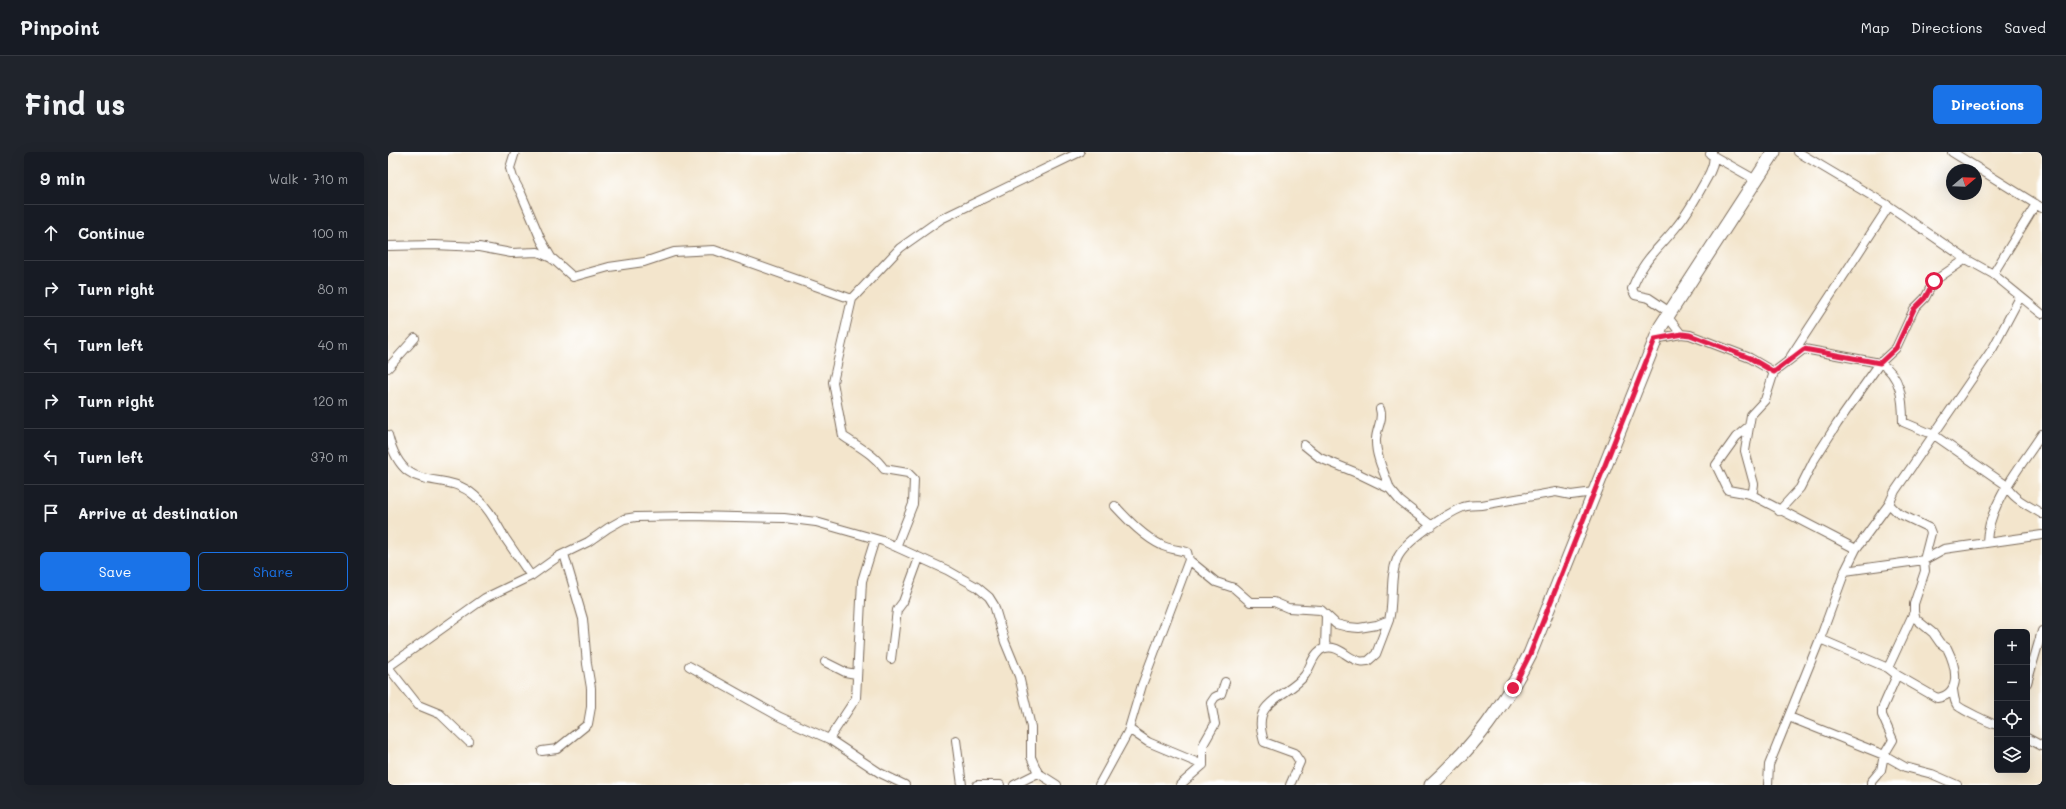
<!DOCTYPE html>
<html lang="en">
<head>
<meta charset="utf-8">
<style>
  body { margin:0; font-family:Mali,sans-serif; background:#20242c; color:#f1f3f6 }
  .controls { position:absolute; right:12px; bottom:12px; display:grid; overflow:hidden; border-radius:6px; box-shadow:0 4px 16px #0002 }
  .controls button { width:36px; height:36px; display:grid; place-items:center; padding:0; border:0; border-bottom:1px solid #363941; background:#171b24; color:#f1f3f6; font:20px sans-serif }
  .compass { position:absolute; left:1558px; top:12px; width:36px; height:36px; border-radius:50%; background:#171b24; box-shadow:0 4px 16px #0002; rotate:71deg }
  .stop { position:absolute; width:12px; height:12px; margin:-9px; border:3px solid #e11d48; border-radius:50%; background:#fff }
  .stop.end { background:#e11d48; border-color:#fff; box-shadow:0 1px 4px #0008 }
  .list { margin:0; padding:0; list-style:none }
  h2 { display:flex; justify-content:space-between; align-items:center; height:52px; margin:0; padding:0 16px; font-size:17px }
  h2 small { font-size:13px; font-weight:400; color:#9ea1a6 }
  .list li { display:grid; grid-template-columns:26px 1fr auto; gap:12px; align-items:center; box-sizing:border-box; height:56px; padding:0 16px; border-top:1px solid #363941 }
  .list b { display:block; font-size:15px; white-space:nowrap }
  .list em { font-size:13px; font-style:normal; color:#9ea1a6 }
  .actions { display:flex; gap:8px; padding:12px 16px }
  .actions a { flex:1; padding:9px 0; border:1px solid #1a73e8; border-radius:6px; text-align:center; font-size:14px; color:#1a73e8 }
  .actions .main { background:#1a73e8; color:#fff }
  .icon { flex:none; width:22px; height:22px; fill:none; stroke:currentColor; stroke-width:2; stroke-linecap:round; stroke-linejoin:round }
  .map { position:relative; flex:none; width:1654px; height:633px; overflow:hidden; border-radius:6px }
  header { display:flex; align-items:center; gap:24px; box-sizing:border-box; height:56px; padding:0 20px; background:#171b24; border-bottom:1px solid #363941 }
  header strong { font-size:19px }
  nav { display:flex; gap:22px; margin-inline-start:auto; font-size:14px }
  .intro { display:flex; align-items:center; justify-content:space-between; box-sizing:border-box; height:96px; padding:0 24px }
  h1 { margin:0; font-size:28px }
  .button { padding:10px 18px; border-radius:6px; background:#1a73e8; color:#fff; font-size:14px; font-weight:700 }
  main { display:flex; gap:24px; padding:0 24px }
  aside { flex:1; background:#171b24; border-radius:6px; box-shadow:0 4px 16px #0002 }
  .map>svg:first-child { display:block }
</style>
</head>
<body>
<header>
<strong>Pinpoint</strong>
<nav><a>Map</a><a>Directions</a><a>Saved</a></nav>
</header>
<div class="intro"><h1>Find us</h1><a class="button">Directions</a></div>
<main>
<aside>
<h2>9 min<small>Walk · 710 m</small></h2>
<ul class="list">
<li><svg class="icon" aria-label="ahead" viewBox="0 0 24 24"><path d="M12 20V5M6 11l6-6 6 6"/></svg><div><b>Continue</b></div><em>100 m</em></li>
<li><svg class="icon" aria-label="right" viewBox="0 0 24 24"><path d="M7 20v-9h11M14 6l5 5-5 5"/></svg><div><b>Turn right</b></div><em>80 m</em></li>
<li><svg class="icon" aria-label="left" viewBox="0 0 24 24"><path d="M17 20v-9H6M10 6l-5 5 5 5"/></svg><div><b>Turn left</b></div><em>40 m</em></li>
<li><svg class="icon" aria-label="right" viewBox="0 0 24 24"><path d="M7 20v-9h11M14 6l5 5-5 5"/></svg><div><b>Turn right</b></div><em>120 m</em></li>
<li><svg class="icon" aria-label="left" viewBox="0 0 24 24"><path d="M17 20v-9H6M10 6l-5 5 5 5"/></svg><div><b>Turn left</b></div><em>370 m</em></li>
<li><svg class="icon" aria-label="arrive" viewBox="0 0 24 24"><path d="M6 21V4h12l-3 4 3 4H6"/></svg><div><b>Arrive at destination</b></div></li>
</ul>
<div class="actions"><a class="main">Save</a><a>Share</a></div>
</aside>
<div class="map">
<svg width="1654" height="633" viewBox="0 0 1654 633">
  <rect width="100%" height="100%" fill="#fff"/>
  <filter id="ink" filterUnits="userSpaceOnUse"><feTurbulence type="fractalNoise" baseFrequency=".025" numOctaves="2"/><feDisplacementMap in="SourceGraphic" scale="8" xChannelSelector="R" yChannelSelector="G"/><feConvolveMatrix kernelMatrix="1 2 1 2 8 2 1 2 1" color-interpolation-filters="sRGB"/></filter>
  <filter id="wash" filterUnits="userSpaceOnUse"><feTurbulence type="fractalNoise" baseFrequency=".012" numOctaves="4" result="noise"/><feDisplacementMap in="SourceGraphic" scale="16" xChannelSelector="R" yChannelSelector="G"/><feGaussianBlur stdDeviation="0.9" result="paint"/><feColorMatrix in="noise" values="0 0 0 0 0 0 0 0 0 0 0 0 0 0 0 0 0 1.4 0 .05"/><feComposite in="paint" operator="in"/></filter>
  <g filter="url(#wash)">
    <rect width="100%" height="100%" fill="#f3e5cc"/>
  </g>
  <g filter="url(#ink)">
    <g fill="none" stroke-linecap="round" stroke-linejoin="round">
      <g stroke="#7b6b5b" stroke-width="10">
        <path id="street" d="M127,0L122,16L125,26L133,41L153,88L164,107
          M1410,0L1501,54L1578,107L1605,122L1654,162
          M1564,0L1654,56
          M1322,2L1368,28
          M0,94L46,93L91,95L123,101L150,100L165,107L185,125L221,115L256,110L286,100L326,98L464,147
          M1605,122L1648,52
          M1282,160L1261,146L1247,143L1244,137C1255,107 1271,97 1289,74C1301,60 1310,42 1319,26C1323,19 1328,8 1324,0
          M1279,164L1293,182
          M1267,187L1293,182L1302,183L1362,206L1386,220
          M1403,204L1501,54
          M0,216L27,186
          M992,257C996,270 987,277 988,290C988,306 997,322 1002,337
          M1361,274L1348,285L1328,313L1340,338L1362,342L1468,397
          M0,283C17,348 53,314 87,344C101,356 108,371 117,386C126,399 134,411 143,424
          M916,293L932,306L969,321L1002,337L1012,349L1044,374
          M1362,342L1365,339L1366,332L1357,299L1363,263L1377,248L1386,220L1416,197L1492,211C1513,223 1515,248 1515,270L1546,283L1618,333C1624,347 1642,354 1654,362
          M1391,359L1412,336L1426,308L1449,272L1492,211L1508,196L1526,157L1537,146L1546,129L1578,107
          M1599,390C1600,352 1634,313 1654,282
          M508,395L525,352L526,327L520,321L496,317C486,302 469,294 455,284L445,230L464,147L512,96L553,67L692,0
          M801,408L828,430L846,436L862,450H886L900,456L933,458L948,472L960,475L971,476L989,473L1001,468C1006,449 1001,426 1009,407C1016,390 1058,362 1075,355C1081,353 1087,353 1094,353L1168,340L1183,343L1206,340
          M1457,419L1536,408L1556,397L1654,383
          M1432,487L1500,516L1509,523
          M937,496L938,463
          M503,507L509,458L515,450L531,406
          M437,510L457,520L468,522
          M301,514L392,565L441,587L492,621L517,633
          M0,515L97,446L143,424L171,404L200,390L220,376L236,367L248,365L303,364L396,366L428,370L495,389L559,418L589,435L601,445L606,453L617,490L631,524L643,575V605L650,621L669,633
          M0,515L30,553L52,562L81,590
          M1500,516L1526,460
          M1639,531L1654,479
          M1565,538C1566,543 1566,549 1569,553C1572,557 1604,572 1609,573
          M1401,565L1496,603L1517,615L1544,622L1569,633
          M741,577L760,590L815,613L792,633
          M1639,586L1654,594
          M441,587L468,546L474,429L487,387
          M568,588L574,633
          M154,599L169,597L200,572L203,555V536L199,512L195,467L176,402
          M815,613V593L827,572L823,551L827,545L833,542L837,530
          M589,633H612
          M626,633L650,621
          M711,633L740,580L754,533L801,408L799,400C791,398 782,397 775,394C756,385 741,369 727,354
          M902,633L912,610L906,601L876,590C873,579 870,567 877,557C887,543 907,537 917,523C923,514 926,499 937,496C952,493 958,506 971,509C974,510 977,509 980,509L988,502L1001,468
          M1380,633L1381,613L1432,487L1457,419L1468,397L1501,352
          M1483,633V630L1493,618L1496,603L1505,588L1494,563V557L1509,523L1549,546C1575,542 1568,514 1559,496L1552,491L1545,481L1528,467L1526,460V452L1537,419L1536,408L1543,381L1541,376L1510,361L1501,352L1507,339L1605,196L1632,145"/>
      </g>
      <g stroke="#7b6b5b" stroke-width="15">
        <path id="primary" d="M1043,633C1089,591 1114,557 1142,502L1273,174L1386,0"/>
      </g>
      <use href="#street" stroke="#fff" stroke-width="8"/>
      <use href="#primary" stroke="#fff" stroke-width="13"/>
    </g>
  </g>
  <g fill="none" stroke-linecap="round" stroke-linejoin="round" filter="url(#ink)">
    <path stroke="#e11d48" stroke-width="5" d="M1125,536L1142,502L1267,187L1294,182L1302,183L1362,206L1386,220L1416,197L1492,211L1508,196L1526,157L1537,146L1546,129"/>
  </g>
</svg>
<div class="controls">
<button>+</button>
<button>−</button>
<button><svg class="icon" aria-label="locate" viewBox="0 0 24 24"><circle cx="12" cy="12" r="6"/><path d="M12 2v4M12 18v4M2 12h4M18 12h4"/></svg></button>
<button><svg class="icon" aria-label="layers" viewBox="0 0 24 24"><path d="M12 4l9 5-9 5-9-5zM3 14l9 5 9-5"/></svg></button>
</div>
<svg class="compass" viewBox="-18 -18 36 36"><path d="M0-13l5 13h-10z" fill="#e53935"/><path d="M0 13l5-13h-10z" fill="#9ea1a6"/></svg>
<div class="stop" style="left:1546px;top:129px"></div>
<div class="stop end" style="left:1125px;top:536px"></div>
</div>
</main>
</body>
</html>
